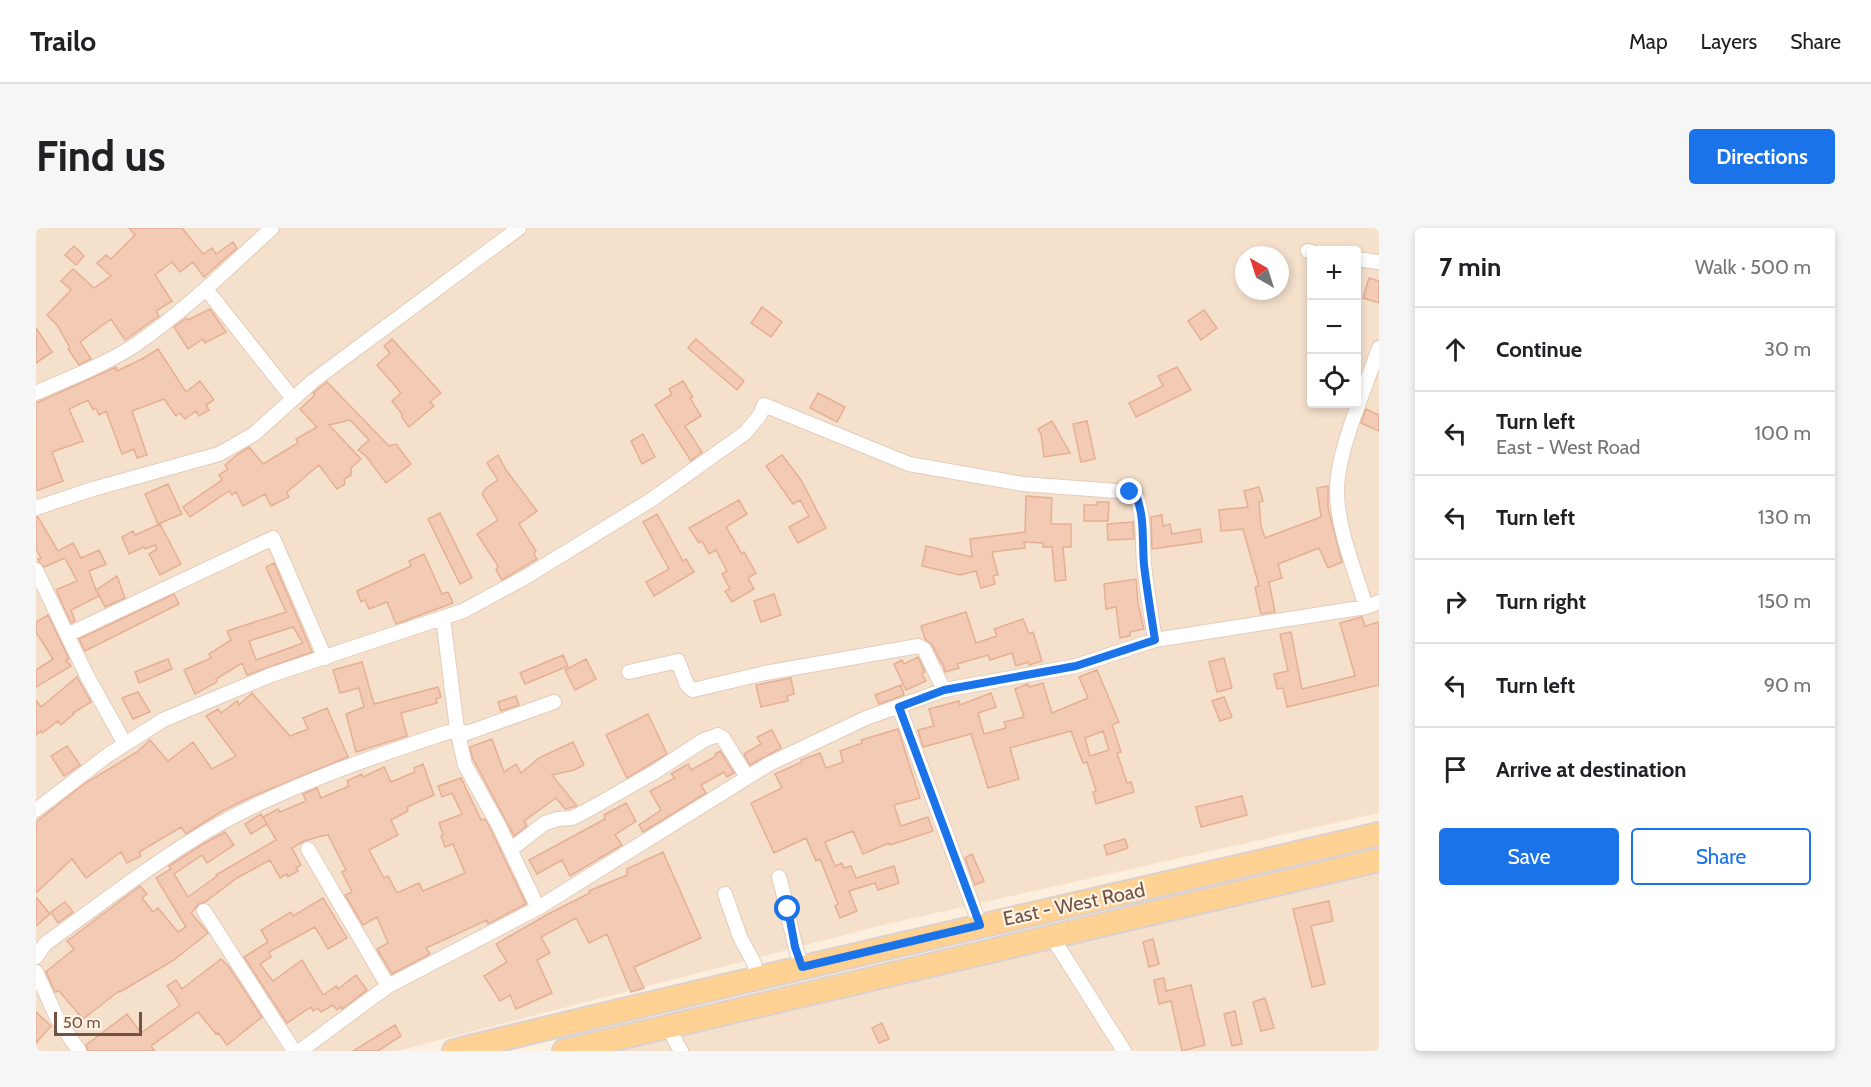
<!DOCTYPE html>
<html lang="en">
<head>
<meta charset="utf-8">
<style>
  body { margin:0; font-family:Cabin,sans-serif; background:#f6f6f6; color:#202124 }
  .controls { position:absolute; right:18px; top:18px; display:grid; overflow:hidden; border-radius:6px; box-shadow:0 3px 9px #0003 }
  .controls button { width:54px; height:54px; display:grid; place-items:center; padding:0; border:0; border-bottom:2px solid #e0e0e0; background:#fff; color:#202124; font:30px sans-serif }
  .compass { position:absolute; left:1199px; top:18px; width:54px; height:54px; border-radius:50%; background:#fff; box-shadow:0 3px 9px #0003; rotate:321deg }
  .scale { position:absolute; left:18px; bottom:15px; width:88px; box-sizing:border-box; padding-left:6px; border:3px solid #735345; border-top:0; font-size:16px; line-height:21px; white-space:nowrap; color:#735345; -webkit-text-stroke:4px #fff3e4; paint-order:stroke }
  .stop { position:absolute; width:18px; height:18px; margin:-14px; border:4px solid #1a73e8; border-radius:50%; background:#fff }
  .stop.end { background:#1a73e8; border-color:#fff; box-shadow:0 2px 6px #0008 }
  .list { margin:0; padding:0; list-style:none }
  h2 { display:flex; justify-content:space-between; align-items:center; height:78px; margin:0; padding:0 24px; font-size:26px }
  h2 small { font-size:20px; font-weight:400; color:#757577 }
  .list li { display:grid; grid-template-columns:39px 1fr auto; gap:18px; align-items:center; box-sizing:border-box; height:84px; padding:0 24px; border-top:2px solid #e0e0e0 }
  .list b { display:block; font-size:22px; white-space:nowrap }
  .list p { margin:0; font-size:20px; white-space:nowrap; color:#757577 }
  .list em { font-size:20px; font-style:normal; color:#757577 }
  .actions { display:flex; gap:12px; padding:18px 24px }
  .actions a { flex:1; padding:14px 0; border:2px solid #1a73e8; border-radius:6px; text-align:center; font-size:21px; color:#1a73e8 }
  .actions .main { background:#1a73e8; color:#fff }
  .icon { flex:none; width:33px; height:33px; fill:none; stroke:currentColor; stroke-width:2; stroke-linecap:round; stroke-linejoin:round }
  .map { position:relative; flex:none; width:1343px; height:823px; overflow:hidden; border-radius:6px }
  header { display:flex; align-items:center; gap:36px; box-sizing:border-box; height:84px; padding:0 30px; background:#fff; border-bottom:2px solid #e0e0e0 }
  header strong { font-size:28px }
  nav { display:flex; gap:33px; margin-inline-start:auto; font-size:21px }
  .intro { display:flex; align-items:center; justify-content:space-between; box-sizing:border-box; height:144px; padding:0 36px }
  h1 { margin:0; font-size:42px }
  .button { padding:15px 27px; border-radius:6px; background:#1a73e8; color:#fff; font-size:21px; font-weight:700 }
  main { display:flex; gap:36px; padding:0 36px }
  aside { flex:1; background:#fff; border-radius:6px; box-shadow:0 3px 9px #0003 }
  .map>svg:first-child { display:block }
</style>
</head>
<body>
<header>
<strong>Trailo</strong>
<nav><a>Map</a><a>Layers</a><a>Share</a></nav>
</header>
<div class="intro"><h1>Find us</h1><a class="button">Directions</a></div>
<main>
<div class="map">
<svg width="1343" height="823" viewBox="0 0 1343 823">
  <rect width="100%" height="100%" fill="#fdefdd"/>
  <path fill="#f5e0cc" fill-rule="evenodd" d="M0,0H1343V585L851,696L361,823H0ZM1276,22H1320V176H1276ZM1208,27H1244V63H1208Z
    M1343,640V823H576L732,787Z"/>
  <path fill="#f3cab4" stroke="#e6af94" stroke-width="1.5" fill-rule="evenodd" d="M93,0H146L167,26L176,20L180,26L197,14L201,20L168,49L157,34L144,44L136,34L119,47L136,73L120,83L123,88L89,112L75,91L44,114L55,131L43,137L32,121L34,120L21,97L11,87L35,62L25,53L37,41L58,60L75,48L61,35L70,27L75,31L99,7Z
    M38,18L48,28L40,37L29,27Z
    M1333,50L1343,53V75L1327,70Z
    M726,79L746,94L735,109L715,95Z
    M174,81L190,104L169,115L167,111L152,121L138,99L150,90L152,92Z
    M1168,82L1181,100L1165,112L1152,93Z
    M0,100L16,124L0,135Z
    M356,111L405,165L394,174L398,178L373,199L366,190V186L356,173L365,165L341,137L354,125L348,118Z
    M660,111L708,153L701,162L652,120Z
    M122,121L150,164L164,153L178,172L170,177L173,182L163,188L160,183L149,191L144,185L140,188L128,171L96,183L111,227L101,230L98,221L86,226L70,183L63,187L60,180L57,182L52,172L33,181L47,213L16,224L27,253L0,263V175L80,139L81,143L106,131Z
    M1141,139L1155,162L1100,189L1093,175L1127,158L1122,148Z
    M647,153L657,169L654,170L665,188L649,198L666,224L655,233L619,177L636,166L633,161Z
    M291,154L353,218L360,216L375,236L350,255L330,228L322,222L333,212L314,192L293,197L325,231L315,240V247L308,251L309,256L301,261L283,237L251,264L253,269L235,278L229,266L207,278L200,264L196,267L193,263L154,289L147,279L186,252L183,247L192,241L189,237L202,226L213,219L227,236L262,215L260,211L281,199L264,181L279,167L277,165Z
    M782,165L809,179L801,194L774,180Z
    M1330,181L1343,187V203L1325,195Z
    M1016,193L1034,225L1008,229L1005,206L1002,201Z
    M1051,193L1059,231L1045,234L1037,196Z
    M607,206L619,229L606,236L595,213Z
    M462,227L470,242L501,283L483,296L500,323L498,326L501,331L466,352L460,342L462,338L441,306L462,292L446,266L450,260L462,252L451,235Z
    M746,227L765,252L790,300L762,315L753,299L773,288L764,272L757,276L730,238Z
    M132,256L146,286L122,296L109,266Z
    M1292,258V280L1306,334L1292,340L1283,320L1242,336L1246,350L1233,354L1239,384L1225,386L1219,359L1223,358L1207,301L1185,303L1183,282L1212,279L1208,263L1223,259L1227,273L1223,274L1225,298L1229,310L1285,289L1281,260Z
    M990,268L1016,270L1015,296H1035V319H1027L1030,352L1019,353L1016,319H1007V315L988,314L989,320L956,324L962,347L957,348L959,356L945,360L940,343L924,347L886,338L890,318L936,329L934,311L989,304Z
    M703,272L711,286L690,299L706,326L708,324L720,345L712,350L718,361L696,374L689,363L694,361L686,346L691,343L680,322L673,326L666,313L663,315L653,300Z
    M1061,274H1073L1072,293H1048V277H1061Z
    M404,285L436,350L424,356L392,291Z
    M621,286L647,333L650,331L658,344L618,368L610,354L633,341L607,294Z
    M1126,287L1127,298L1134,296L1136,306L1164,301L1166,314L1116,321L1115,289Z
    M0,289H2L22,323L37,315L45,330L63,322L70,336L53,343L60,362L81,348L89,370L69,379L61,363L63,368L35,382L39,393L35,395L20,362L41,353L29,330L8,339L3,334L2,331L5,330L0,321Z
    M1097,294L1098,311L1072,312L1071,296Z
    M124,296L145,336L124,347L113,326L121,321L119,317L109,321L108,319L93,326L86,309L97,303L99,307Z
    M388,326L406,366L412,364L417,375L360,396L351,374L333,381L329,372L325,374L321,363L375,338L373,333Z
    M238,335L276,424L211,447L206,435L180,451L181,454L159,466L148,442L175,430L173,426L195,412L191,403L250,384L230,339ZM257,399L267,415L220,432L213,413Z
    M1100,351L1102,376L1108,401L1094,404V408L1084,410L1080,379L1070,381L1068,356Z
    M138,366L143,376L49,423L43,411Z
    M738,366L745,387L725,394L718,373Z
    M930,384L940,415L961,408L958,401L987,391L993,406L997,404L1006,433L993,437L992,434L980,438L976,425L954,432L952,427L921,436L923,440L909,444L907,436H906L896,417L889,411L885,398Z
    M12,387L33,431L30,432L35,438L0,459V442L17,431L0,404V394Z
    M1326,389L1329,398L1343,394V457L1251,479L1247,460L1241,461L1238,446L1252,443L1244,406L1255,404L1266,461L1319,448L1304,395Z
    M527,427L532,438L489,456L484,445Z
    M882,429L889,444L886,446L890,453L870,462L858,436L866,432L868,436Z
    M1188,430L1196,460L1181,464L1173,434Z
    M132,431L136,441L103,455L99,444Z
    M550,431L560,451L539,462L529,442Z
    M326,434L338,476L402,459L405,469L400,471L401,475L365,485L371,508L320,524L310,486L328,479L323,460L304,465L297,442Z
    M1061,442L1083,494L1076,497L1085,524L1081,525L1091,555L1095,554L1098,564L1060,576L1057,564L1060,563L1051,534L1047,535L1035,503L974,520L983,551L952,560L935,506L887,519L882,502L898,498L893,481L923,473L924,477L955,465L960,479L942,485L948,506L970,500L968,494L988,489L979,461L992,456L993,459L1007,455L1016,485L1052,470L1043,449ZM1067,503L1073,522L1054,528L1049,510Z
    M41,449L55,474L37,485L38,486L25,497L22,493L6,505L5,503L0,507V472L5,479Z
    M755,450L758,466L751,468L752,473L725,479L720,457Z
    M865,457L868,467L843,476L839,467Z
    M102,464L114,484L97,491L86,470Z
    M216,465L254,508L272,501L267,490L291,480L312,529L215,569L186,583L150,606L145,599L103,624L105,628L91,635L85,624L50,650L36,631L0,665V594L48,556L101,524L114,512L132,533L157,514L176,541L200,528L170,488L182,481L185,485L201,473L203,477Z
    M480,468L483,477L465,483L462,474Z
    M1188,469L1196,489L1184,493L1176,473Z
    M612,486L631,526L591,550L570,507Z
    M862,501L884,570L858,577L865,598L892,589L897,603L854,617L853,615L827,626L817,603L789,614L799,638L806,635L808,640L815,638L820,650L858,638L863,655L842,662L839,655L813,663L821,683L804,690L799,678L802,676L784,631L780,633L770,610L738,625L715,575L746,560L739,546L766,534L765,532L784,525L790,540L807,534L804,523L826,515L825,512Z
    M736,502L745,520L714,537L708,526L725,516L721,509Z
    M456,511L468,544L480,536L485,545L503,530L537,514L548,537L538,542L516,547L541,578L529,581L520,570L488,593L491,598L478,608L436,529L434,519Z
    M31,518L44,537L28,548L15,528Z
    M684,523L698,545L691,549L688,544L665,557L670,565L607,604L603,597L625,582L614,563L639,550L635,546L652,536L655,542L680,528L679,526Z
    M387,536L398,567L371,579L372,583L355,592L362,607L333,622L348,650L352,648L361,665L383,655L387,663L429,645L417,616L409,619L405,608L407,607L403,595L426,586L416,565L406,569L402,558L425,550L445,592L449,591L455,602L490,676L452,696L451,692L390,720L394,726L356,746L341,721L352,715L341,689L327,697L309,667L316,664L306,644L310,642L292,607L286,608L268,613L256,620L265,637L260,640L262,643L252,649L251,646L244,650L234,632L201,650L169,674L163,676L155,685L172,705L138,732L84,764L83,763L47,791L23,763L19,764L10,744L38,721L31,713L104,658L111,666L106,670L117,684L122,680L142,704L150,699L120,650L135,641L133,638L167,616L189,604L198,617L171,635L166,627L138,646L152,669L181,648L180,647L240,612L227,589L242,581L244,584L270,573L267,566L281,560L285,570L313,558L311,553L326,546L327,549L348,539L355,554L379,544L378,540Z
    M1206,568L1211,587L1165,599L1160,579Z
    M590,575L600,593L579,607L586,617L534,648L526,632L501,646L493,632L569,591L568,587Z
    M225,586L231,596L215,606L209,596Z
    M1089,611L1092,620L1071,627L1068,617Z
    M627,624L665,710L598,739L608,760L595,764L571,706L553,715L540,690L505,709L514,725L501,732L516,765L480,781L474,767L464,773L448,748L471,734L460,716L514,685L554,665L553,663L591,647V641Z
    M936,626L948,653L939,657L929,630Z
    M0,669L14,686L0,698Z
    M287,670L311,710L292,721L279,699L233,724L235,729L224,736L237,753L266,732L287,767L300,758L302,761L320,747L331,762L306,781L305,779L301,782L297,777L285,784L282,780L277,783L275,779L251,795L208,729L232,714L225,702L255,684L257,688Z
    M1293,673L1297,693L1275,698L1289,756L1276,759L1257,681Z
    M29,674L37,684L22,695L15,684Z
    M1117,711L1123,736L1113,739L1107,714Z
    M185,731L193,739L226,789L191,817L182,805L180,806L162,784L115,818L119,823H52L50,817L91,786L105,805L144,777L131,758L140,752L146,761Z
    M1128,750L1130,763L1155,757L1169,817L1146,823L1135,773L1123,776L1118,752Z
    M1229,770L1238,800L1225,803L1217,774Z
    M1199,783L1206,816L1196,818L1188,786Z
    M0,784L15,798L0,815Z
    M846,795L853,811L843,815L836,800Z
    M359,797L365,808L342,823H317Z"/>
  <g fill="none" stroke-linecap="round" stroke-linejoin="round">
    <g stroke="#e3ccbd" stroke-width="16">
      <path id="minor" d="M1272,23L1276,24
        M1320,31L1343,34
        M170,61L257,171
        M0,165C33,150 69,137 99,117C149,83 192,40 236,0
        M0,280L57,261L183,226L218,206L277,153L483,0
        M0,342L50,446L89,516
        M1330,379C1319,342 1301,301 1301,262C1301,223 1330,158 1343,120
        M407,390L421,501L429,537L463,598L502,680
        M31,407L237,310L289,430
        M593,444L642,433L651,457L657,462L729,445L882,418L888,421L908,462
        M863,479L944,697
        M0,582L72,527L127,492L235,447L427,383L488,350L615,272L709,205L724,187L728,177L873,236L987,256L1094,264L1100,267C1109,290 1106,313 1108,337C1111,362 1115,387 1119,412
        M272,621L352,758
        M474,622L509,595L522,591L536,590L552,582L617,545L668,512L682,507L687,510L711,549
        M743,649C752,679 755,710 766,739
        M689,666L704,709L718,735L721,750
        M168,683L258,823
        M1016,709L1088,823
        M0,729L9,716C66,675 123,630 185,595C258,555 342,527 421,501L431,505L518,474
        M0,744L21,790L43,823
        M632,799L645,823
        M264,823L352,758L502,680L733,536L830,490L908,462L1040,438L1119,412L1330,379L1343,374"/>
    </g>
    <g stroke="#dbd2cf" stroke-width="26">
      <path id="primary" d="M418,823C725,747 1034,678 1343,606
        M528,823L1343,632"/>
    </g>
    <use href="#minor" stroke="#fff" stroke-width="14"/>
    <use href="#primary" stroke="#ffd192" stroke-width="22"/>
  </g>
  <g fill="none" stroke-linecap="round" stroke-linejoin="round">
    <path stroke="#1a73e8" stroke-width="8" d="M752,681L759,719L766,739L944,697L863,479L908,462L1040,438L1119,412C1115,387 1111,362 1108,337C1106,313 1109,290 1100,267L1094,264"/>
  </g>
  <g text-anchor="middle" stroke-width="4.5" stroke-linejoin="round" paint-order="stroke">
    <g font-size="20" fill="#735345" stroke="#fff3e4">
      <text transform="translate(1038 676) rotate(-12)" y="7">East - West Road</text>
    </g>
  </g>
</svg>
<div class="controls">
<button>+</button>
<button>−</button>
<button><svg class="icon" aria-label="locate" viewBox="0 0 24 24"><circle cx="12" cy="12" r="6"/><path d="M12 2v4M12 18v4M2 12h4M18 12h4"/></svg></button>
</div>
<svg class="compass" viewBox="-18 -18 36 36"><path d="M0-13l5 13h-10z" fill="#e53935"/><path d="M0 13l5-13h-10z" fill="#757577"/></svg>
<div class="scale">50 m</div>
<div class="stop" style="left:752px;top:681px"></div>
<div class="stop end" style="left:1094px;top:264px"></div>
</div>
<aside>
<h2>7 min<small>Walk · 500 m</small></h2>
<ul class="list">
<li><svg class="icon" aria-label="ahead" viewBox="0 0 24 24"><path d="M12 20V5M6 11l6-6 6 6"/></svg><div><b>Continue</b></div><em>30 m</em></li>
<li><svg class="icon" aria-label="left" viewBox="0 0 24 24"><path d="M17 20v-9H6M10 6l-5 5 5 5"/></svg><div><b>Turn left</b><p>East - West Road</p></div><em>100 m</em></li>
<li><svg class="icon" aria-label="left" viewBox="0 0 24 24"><path d="M17 20v-9H6M10 6l-5 5 5 5"/></svg><div><b>Turn left</b></div><em>130 m</em></li>
<li><svg class="icon" aria-label="right" viewBox="0 0 24 24"><path d="M7 20v-9h11M14 6l5 5-5 5"/></svg><div><b>Turn right</b></div><em>150 m</em></li>
<li><svg class="icon" aria-label="left" viewBox="0 0 24 24"><path d="M17 20v-9H6M10 6l-5 5 5 5"/></svg><div><b>Turn left</b></div><em>90 m</em></li>
<li><svg class="icon" aria-label="arrive" viewBox="0 0 24 24"><path d="M6 21V4h12l-3 4 3 4H6"/></svg><div><b>Arrive at destination</b></div></li>
</ul>
<div class="actions"><a class="main">Save</a><a>Share</a></div>
</aside>
</main>
</body>
</html>
